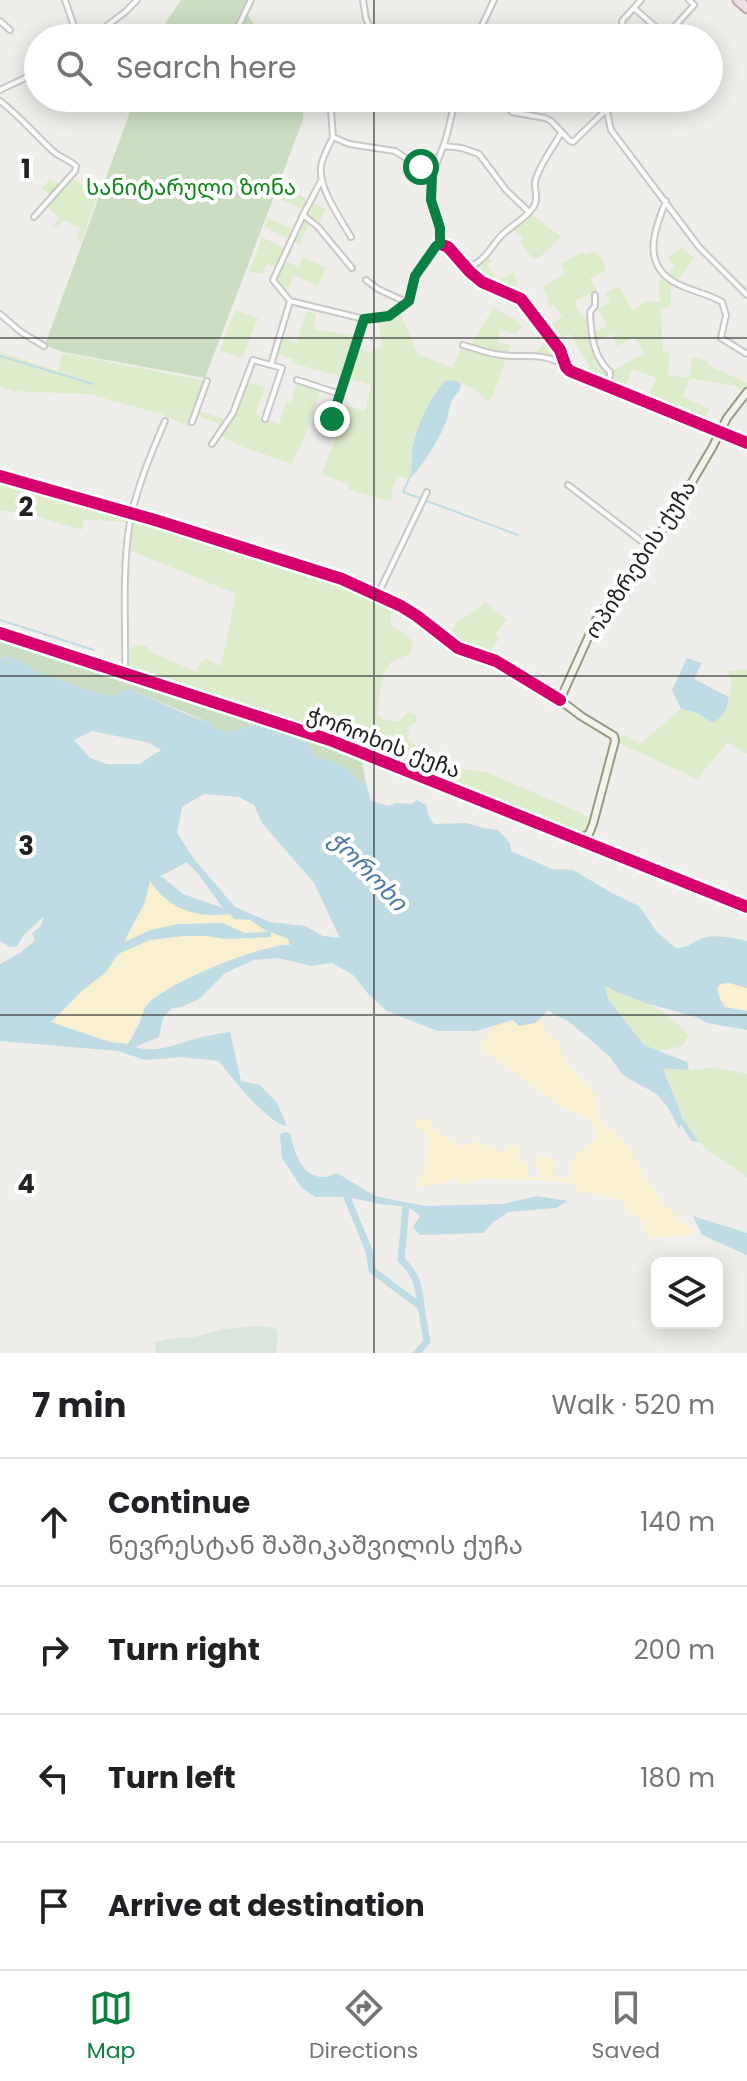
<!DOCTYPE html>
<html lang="en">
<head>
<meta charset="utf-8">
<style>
  body { margin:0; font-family:Poppins,"Noto Sans Georgian",sans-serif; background:#f6f6f6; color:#202124 }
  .controls { position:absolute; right:24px; bottom:24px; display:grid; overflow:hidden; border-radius:12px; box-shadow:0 4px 20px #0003 }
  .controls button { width:72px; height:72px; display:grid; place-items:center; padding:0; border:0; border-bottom:2px solid #e0e0e0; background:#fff; color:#202124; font:40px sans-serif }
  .stop { position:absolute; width:24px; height:24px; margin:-18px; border:6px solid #0b8043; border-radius:50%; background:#fff }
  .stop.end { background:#0b8043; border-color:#fff; box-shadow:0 2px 8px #0008 }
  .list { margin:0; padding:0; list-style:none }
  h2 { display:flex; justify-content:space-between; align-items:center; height:104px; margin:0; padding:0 32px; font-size:34px }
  h2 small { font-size:26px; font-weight:400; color:#757577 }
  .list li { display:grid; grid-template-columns:52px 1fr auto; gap:24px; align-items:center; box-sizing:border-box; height:128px; padding:0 32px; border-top:2px solid #e0e0e0 }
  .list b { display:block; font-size:30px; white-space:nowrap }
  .list p { margin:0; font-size:26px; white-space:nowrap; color:#757577 }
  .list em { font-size:26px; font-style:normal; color:#757577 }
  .icon { flex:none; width:44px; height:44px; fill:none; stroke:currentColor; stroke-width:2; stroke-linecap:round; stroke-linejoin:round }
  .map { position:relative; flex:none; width:747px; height:1353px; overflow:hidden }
  .search { position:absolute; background:#fff; box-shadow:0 4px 20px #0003; left:24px; right:24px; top:24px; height:88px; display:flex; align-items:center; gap:20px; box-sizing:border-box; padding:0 28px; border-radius:44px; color:#757577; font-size:30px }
  .sheet { height:616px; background:#fff }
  nav { display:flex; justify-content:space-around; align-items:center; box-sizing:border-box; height:112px; border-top:2px solid #e0e0e0; background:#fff; font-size:22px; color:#757577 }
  nav a { display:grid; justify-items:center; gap:4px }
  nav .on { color:#0b8043 }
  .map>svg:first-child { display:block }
</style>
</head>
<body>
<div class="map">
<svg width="747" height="1353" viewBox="0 0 747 1353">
  <rect width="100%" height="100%" fill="#f0eeeb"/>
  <path fill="#ddeccb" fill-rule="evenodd" d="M70,177L98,194L81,242L77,239L80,228L64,220L56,227L53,226L59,218L45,204L52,197L42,188L50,179L61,186Z
    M281,187L310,200L325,209L318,227L310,222L300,244L265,227L268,218L295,230L304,210L277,198Z
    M529,212L561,237L540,257L533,259L520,243L523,239L511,227Z
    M262,237L286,249L277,268L267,264L262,274L249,272Z
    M682,248L694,258L671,290V306L661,310L663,351L670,354L668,375L689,378L692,357L708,361V365L747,383L746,394L735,386L690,378L682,396L709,409L702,424L647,402L656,378L632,369L624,393L580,376L590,366L570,334L556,343L566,367L533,355L550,337L545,331L562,316L553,305L549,307L547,296L543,287L565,273L561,264L582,252L587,254L592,251C602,256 605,259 605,271L590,278L597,290L575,301L579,312L590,320L592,333L607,326L598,309L610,302L605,292L619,287L633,311L646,301L660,302L659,281L666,276L674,266L667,258ZM612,334L617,346L634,337L645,353L610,372L597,356L594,342Z
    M487,255L492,261L487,265L498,280L514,272L517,282L514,295L482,282L463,264L472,266Z
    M303,257L326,268L318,286L294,275L285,295L274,280L284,260L298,267Z
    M493,308L518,321L522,327L515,334L500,330L498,342L511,345L493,395L488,402L475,389L457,381L435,392L426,410L414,437L412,455L413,467L409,479L401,476L396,480L391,489L393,500L387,501L348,489L349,484L322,474L339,429L332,419L337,403L365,411L371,385L292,363L293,359L274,352L279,337L297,343L306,311L316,313L314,329L358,337L355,348L370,352L382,346L379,319L398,309L418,354L452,368L463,345L470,347Z
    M235,310L258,318L242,358L220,351Z
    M0,352L58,371L63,353L207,381L196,410L228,420L245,382L265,387L255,414L279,424L286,402L291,403L297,380L321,388L303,440L292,464L243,447L221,436L218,434L224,425L195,415L189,427L161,414L88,394L12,391L9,388L8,390L0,386Z
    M0,480L127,514L126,522L84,519L82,530L34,516L0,510Z
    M133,513L342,579L401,606L390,615L392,627L406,634L413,643L410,654L391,662L383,674L377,715L385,720L398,722L409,712L416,714V722L409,727L408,740L431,757L458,768L489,773L594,819L589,834L579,841L368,755L125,673L124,650L139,645L146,646L153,653L197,672L200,663L206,659L221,666L236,594L127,549Z
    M485,602L507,620L495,634L500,638L485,657L448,642L456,622L474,612Z
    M747,669V754L728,742L697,779L615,741L614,736H628L640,744L681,709L695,712L713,723L728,706L732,680L727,671Z
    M604,983C617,993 631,997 646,1003C663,1010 676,1022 689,1035L683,1046L659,1051L644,1045L608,999Z
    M663,1067L689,1070L715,1067L747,1074V1178C733,1164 714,1157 700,1143C681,1123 674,1092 663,1067Z"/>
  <path fill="#cbdec1" d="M181,0H248L244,9L263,38H159L166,22Z
    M135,98H304L303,120L205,378L63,352L45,345Z
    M0,637L290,731L361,758L367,787L341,765L315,756L307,743L257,724L229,732L215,729L210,723L129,689L112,696L94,692L40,672L10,656L0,658Z"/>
  <path fill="#d9e6de" d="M259,1326L275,1328L278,1331L276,1353H156L155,1342L168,1339L194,1337L224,1329Z"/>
  <path fill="#f8f0d0" d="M149,880L212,916L230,914L234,919L250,920L262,928L288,939L290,945L281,944L146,1005L128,1045L110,1042L50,1022L83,990L106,972L118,953L150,940L184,936H207L224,939L236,937L257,939L270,932L245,933L223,923L179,924L151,930L122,943L145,902Z
    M729,983L747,988V1011L725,1007L720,999L717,989L720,984Z
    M541,1016L544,1029L557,1040L566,1063L596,1095C594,1128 615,1128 631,1151C637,1160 640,1170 646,1179C659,1200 676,1215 693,1231V1235L648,1238C645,1223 642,1217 627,1212L622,1200L577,1191L574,1184L553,1181L485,1178L461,1185L457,1180L427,1186H415C423,1178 431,1145 429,1135L415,1126L417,1119H428L434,1131L462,1147L474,1141L504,1152L510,1144L519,1147L518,1157L527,1165L528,1177H540L539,1169L534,1163L541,1156L556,1159L553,1176L569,1178C572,1146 585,1155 599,1133L590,1120L563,1107L480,1048L492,1027L514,1020Z"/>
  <path fill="#bfdbe3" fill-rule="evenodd" d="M448,380L457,381L461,384C459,394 456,393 452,400C449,405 449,414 447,419C442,434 421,470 409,479C414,465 410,455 414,441C418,425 434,387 448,380Z
    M10,656L40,672L94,692L112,696L129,689L195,718L211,723L215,729L229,732L257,724L307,743L315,756L341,765L350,772L367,787L371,801L389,806L395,803L411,804L417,800L426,805L429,817L434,824L467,823L484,828L498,830L510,843L511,851L552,869L573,870L612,893L639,906L657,932L676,948C689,947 690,944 700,939C714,933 733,938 747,941V988L729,983L720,984L717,989L720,999L725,1007L747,1011V1030L707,1023L696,1017L649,1004L616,992L605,985L608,999L644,1045L687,1062L689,1070L663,1068L683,1119L699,1142L691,1141L681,1124L679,1129L670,1111L658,1095L623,1075L610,1057L593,1042L569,1022L548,1011L535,1023L519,1026L513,1020L476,1031H437L387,1011L369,995L353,975L332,963L311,966L278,958L254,960L225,973L199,999L182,1007L172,1008L163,1018L159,1037L135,1047C157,1054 176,1044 198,1038C208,1035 219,1034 230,1032L241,1081L260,1085L277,1103L287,1126C268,1124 231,1077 219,1061L181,1057L145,1060L118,1051L0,1041V964L20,953L35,940L32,933L41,926L44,916L24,935L17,946L10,947L0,941V658ZM92,731L150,743L161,750L139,764H107L90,758L74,740ZM204,794L239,797L254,805L262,823L314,883L340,938L323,936L305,926L270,922L235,907L194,859L177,833L182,807ZM187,862L198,874L223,908L183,894L161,876ZM150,881C170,910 196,918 230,914L234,919L250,920L268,932L245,933L223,923L179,924L151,930L124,942L145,902ZM271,932L288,939L290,945C264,943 163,984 147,1005C143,1009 142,1017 140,1022C136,1030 132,1037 128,1044L110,1042L51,1022L83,990L106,972L118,954L150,940L184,936H207L224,939L271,937Z
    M687,658L702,663L694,679L729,697C727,710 723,717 713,723L695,712L681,709L672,690Z
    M285,1132L290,1133C294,1150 301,1178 324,1177C329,1177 333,1174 337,1173L375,1196L425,1206L502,1204L537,1196L568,1201L556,1208L509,1212L493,1222L483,1233L420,1235L413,1227L420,1216L409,1207L380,1204L347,1197H315L301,1187L282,1158L280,1134Z
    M693,1216L747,1233V1255L702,1235Z"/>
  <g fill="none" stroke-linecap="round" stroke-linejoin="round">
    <path stroke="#bfdbe3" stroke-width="2" d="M0,356L93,384
      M409,479L403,492L518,535
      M0,620L94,650"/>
    <path stroke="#bfdbe3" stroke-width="7" d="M347,1197L369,1251L372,1270L421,1307L427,1341L417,1353
      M406,1207L401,1260C417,1274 419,1287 421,1307"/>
    <g stroke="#c9c8c7" stroke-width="8">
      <path id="street" d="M65,0L78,38
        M363,0L366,19L373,33L372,38
        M634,8L666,36L694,5L689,0
        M0,21L10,30
        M238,27L251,0
        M91,38L125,12L137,0
        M476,38L494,0
        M625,38L622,21L641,0
        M0,90L38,72
        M103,98V99
        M330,98L333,137L349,144L395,151L432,175
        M502,98L512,112L545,118L551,121L570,141L573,142L607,109
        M604,98L611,130L699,247L747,295
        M0,101C20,116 35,135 54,152C61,158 70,160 76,166L75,171L34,217
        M333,137C329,146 322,157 321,167C318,187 341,220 351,237
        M444,146L462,148L479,154L506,190L529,212
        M322,179L303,215L318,227L352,268
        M666,201C655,228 641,263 674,282C689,291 707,293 722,302L726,315L721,338L747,354
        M303,215L273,280L290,301L364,319H379L389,316L409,301L415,276L436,246L440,244
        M440,244L448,247L470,272L482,282L521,299L560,350L566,367L570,371L747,443
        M440,244C442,227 431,213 431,195C432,173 435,167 443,147C449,132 451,114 456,98
        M465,264L472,266C489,256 490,247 502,235C512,225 527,218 534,206C539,198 534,190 535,182C539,165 553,148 561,133
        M366,280L378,289L406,302
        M595,295V306L590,312C591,334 593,357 610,372V376L604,384
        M0,314L21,332L44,346
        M463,345C474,348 484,352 495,354C521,360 541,349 566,367
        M297,380L340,394
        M265,419L282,368L271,365L290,301
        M332,419L364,319
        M192,422L207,381
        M212,444L233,413L253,360L271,365
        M0,476L155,520L342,579L401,606L417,616L458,648L496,661L560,700
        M568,485L649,547
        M378,594L427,492
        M125,673C126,626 122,574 129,528C135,491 150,456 165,421"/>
    </g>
    <g stroke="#999a82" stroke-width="10">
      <path id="secondary" d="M0,633L330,740L747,907
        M579,841L582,837L589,834L593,824L615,741L614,736L581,716L560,700L596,620L669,521L712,448L727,418L747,392"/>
    </g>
    <g stroke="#c5a2ac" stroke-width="13">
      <path id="highway" d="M738,0L747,8"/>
    </g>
    <use href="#street" stroke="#fdfcfc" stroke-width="4"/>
    <use href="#secondary" stroke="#f4f4ed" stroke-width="6"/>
    <use href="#highway" stroke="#ece0e2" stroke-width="9"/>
    <g stroke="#fff" stroke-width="17">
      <path id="cycleway" d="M440,244L448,247L470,272L482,282L521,299L560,350L566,367L570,371L747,443
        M0,476L155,520L342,579L401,606L417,616L458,648L496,661L560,700
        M0,633L330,740L747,907"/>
    </g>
    <use href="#cycleway" stroke="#d6006c" stroke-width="12"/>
  </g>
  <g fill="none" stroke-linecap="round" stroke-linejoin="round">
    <path stroke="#0b8043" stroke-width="10" d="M332,419L364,319L389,316L409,301L415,276L436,246L440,244V228L431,200L432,175L421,167"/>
  </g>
  <path fill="none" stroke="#222" stroke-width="2" stroke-opacity="0.55" d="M374,0V38M374,98V1353M0,338H747M0,676H747M0,1015H747"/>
  <g text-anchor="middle" stroke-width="8" stroke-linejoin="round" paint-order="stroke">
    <g font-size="22" fill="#0c8416" stroke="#fff">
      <text x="191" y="195">სანიტარული ზონა</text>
    </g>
    <g font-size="22" fill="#222" stroke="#fff">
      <text transform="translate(640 559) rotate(-57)" y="8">ოპიზრების ქუჩა</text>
      <text transform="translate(384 742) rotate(21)" y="8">ჭოროხის ქუჩა</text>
    </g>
    <g font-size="24" font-style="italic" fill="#4a7aab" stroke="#fff">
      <text transform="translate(368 871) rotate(46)" y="8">ჭოროხი</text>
    </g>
  </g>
  <g font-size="26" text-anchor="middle" font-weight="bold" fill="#222" stroke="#fff" stroke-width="8" stroke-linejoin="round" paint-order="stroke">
    <text x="26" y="178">1</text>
    <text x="26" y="516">2</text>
    <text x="26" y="855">3</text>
    <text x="26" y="1193">4</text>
  </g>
</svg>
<div class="controls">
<button><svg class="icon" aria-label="layers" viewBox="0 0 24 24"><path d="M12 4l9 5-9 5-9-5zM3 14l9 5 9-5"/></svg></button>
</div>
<div class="stop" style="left:421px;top:167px"></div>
<div class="stop end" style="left:332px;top:419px"></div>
<div class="search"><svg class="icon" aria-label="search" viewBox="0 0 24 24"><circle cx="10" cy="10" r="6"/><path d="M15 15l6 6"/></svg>Search here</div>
</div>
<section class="sheet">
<h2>7 min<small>Walk · 520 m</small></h2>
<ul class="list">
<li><svg class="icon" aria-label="ahead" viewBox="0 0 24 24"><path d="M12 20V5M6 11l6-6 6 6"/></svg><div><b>Continue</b><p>ნევრესტან შაშიკაშვილის ქუჩა</p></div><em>140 m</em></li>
<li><svg class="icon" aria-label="right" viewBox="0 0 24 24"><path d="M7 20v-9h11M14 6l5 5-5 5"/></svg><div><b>Turn right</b></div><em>200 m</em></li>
<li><svg class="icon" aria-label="left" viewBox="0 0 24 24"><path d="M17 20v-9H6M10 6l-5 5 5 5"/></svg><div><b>Turn left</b></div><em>180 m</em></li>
<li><svg class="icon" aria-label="arrive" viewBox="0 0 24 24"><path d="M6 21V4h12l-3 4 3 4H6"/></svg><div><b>Arrive at destination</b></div></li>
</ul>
</section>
<nav>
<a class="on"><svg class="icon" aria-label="map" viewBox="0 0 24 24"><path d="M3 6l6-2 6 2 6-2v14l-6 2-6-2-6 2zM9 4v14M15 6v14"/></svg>Map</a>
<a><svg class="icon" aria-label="directions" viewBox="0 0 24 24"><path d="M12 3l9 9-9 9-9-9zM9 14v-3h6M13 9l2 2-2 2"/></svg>Directions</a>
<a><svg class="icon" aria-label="saved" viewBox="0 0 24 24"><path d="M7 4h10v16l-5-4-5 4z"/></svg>Saved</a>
</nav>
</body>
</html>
